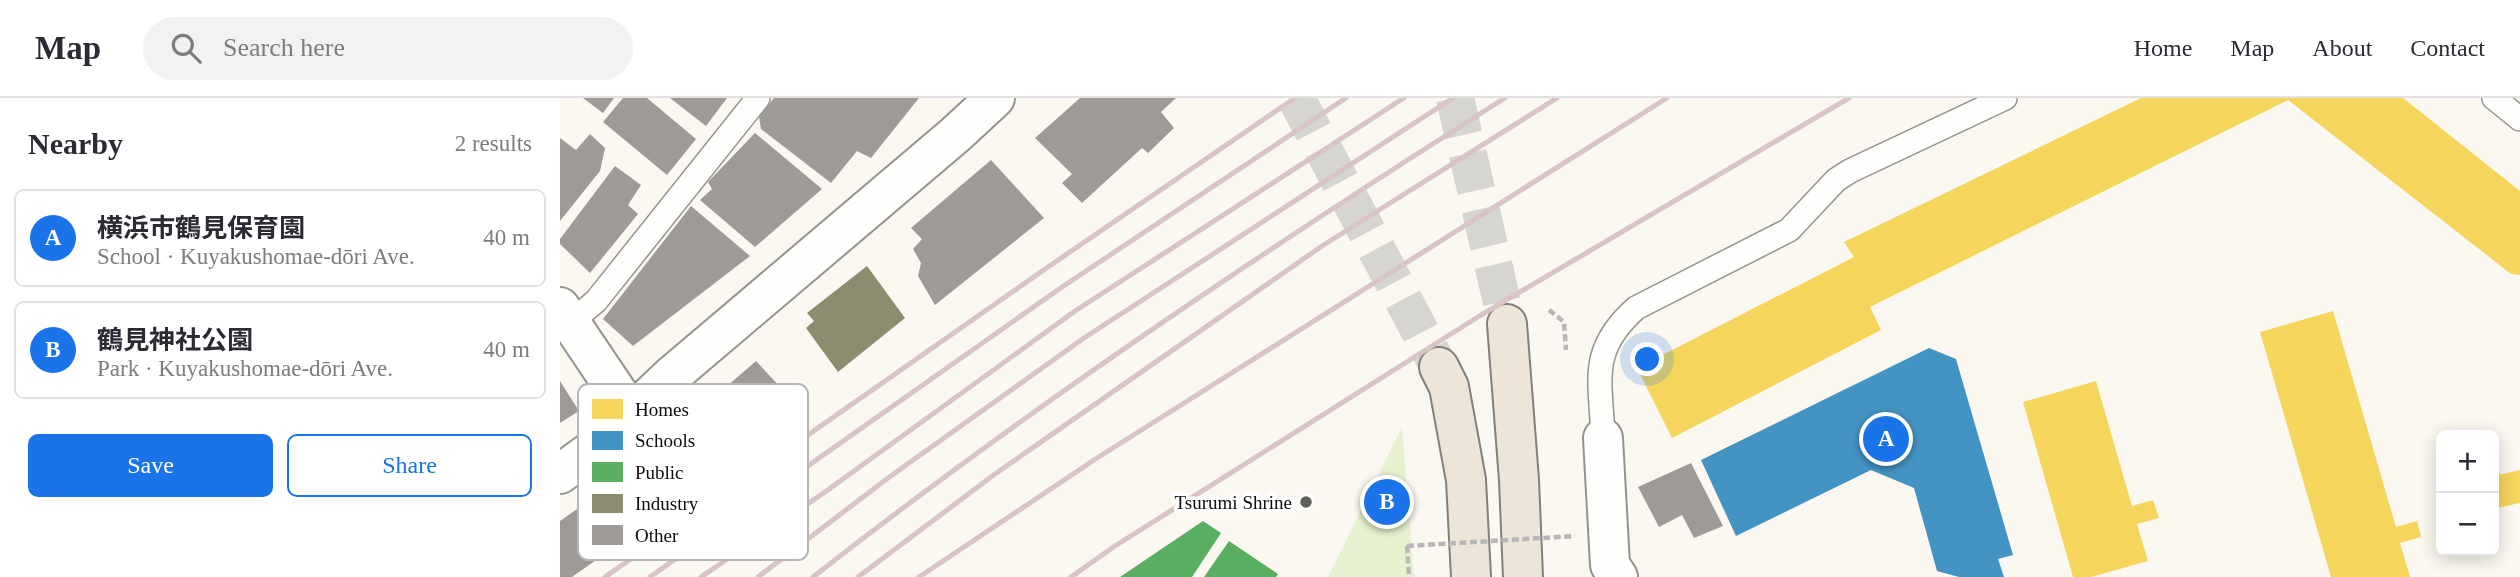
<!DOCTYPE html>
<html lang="en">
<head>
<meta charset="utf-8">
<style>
  body { margin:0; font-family:"Times New Roman","Noto Sans JP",serif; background:#f2f2f3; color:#2b2b33 }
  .controls { position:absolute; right:21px; bottom:21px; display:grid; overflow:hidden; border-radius:10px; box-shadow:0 4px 18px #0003 }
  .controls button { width:63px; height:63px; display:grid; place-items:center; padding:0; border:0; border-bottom:2px solid #e1e1e2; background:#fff; color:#2b2b33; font:35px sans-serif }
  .you { position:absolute; left:1088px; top:262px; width:24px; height:24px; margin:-18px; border:5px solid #fff; border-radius:50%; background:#1a73e8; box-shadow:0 0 0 10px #1a73e833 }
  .badge { display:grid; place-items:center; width:46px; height:46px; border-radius:50%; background:#1a73e8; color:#fff; font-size:23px; font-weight:700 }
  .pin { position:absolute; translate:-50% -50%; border:4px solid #fff; box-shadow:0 2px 7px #0006 }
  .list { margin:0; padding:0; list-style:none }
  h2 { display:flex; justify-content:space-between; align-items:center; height:91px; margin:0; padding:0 28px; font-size:30px }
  h2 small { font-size:23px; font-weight:400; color:#7c7c81 }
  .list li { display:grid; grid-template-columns:46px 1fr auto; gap:21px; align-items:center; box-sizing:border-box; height:98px; margin:0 14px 14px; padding:0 14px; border:2px solid #e1e1e2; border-radius:10px }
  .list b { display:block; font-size:26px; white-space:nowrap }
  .list p { margin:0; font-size:23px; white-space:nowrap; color:#7c7c81 }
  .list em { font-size:23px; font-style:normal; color:#7c7c81 }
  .actions { display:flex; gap:14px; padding:21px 28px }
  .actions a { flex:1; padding:16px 0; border:2px solid #1a73e8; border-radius:10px; text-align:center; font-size:24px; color:#1a73e8 }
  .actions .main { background:#1a73e8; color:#fff }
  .icon { flex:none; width:38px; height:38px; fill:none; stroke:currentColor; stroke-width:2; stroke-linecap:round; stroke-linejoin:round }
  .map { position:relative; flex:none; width:1960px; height:479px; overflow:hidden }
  header { display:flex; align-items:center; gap:42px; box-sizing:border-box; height:98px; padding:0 35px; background:#fff; border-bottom:2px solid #e1e1e2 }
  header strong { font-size:33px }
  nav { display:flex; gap:38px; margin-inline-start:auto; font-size:24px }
  .search { width:490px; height:63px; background:#f2f2f3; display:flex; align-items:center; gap:18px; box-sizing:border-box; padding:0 24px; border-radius:38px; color:#7c7c81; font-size:26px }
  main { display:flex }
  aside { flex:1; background:#fff }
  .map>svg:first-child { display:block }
</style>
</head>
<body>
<header>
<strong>Map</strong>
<div class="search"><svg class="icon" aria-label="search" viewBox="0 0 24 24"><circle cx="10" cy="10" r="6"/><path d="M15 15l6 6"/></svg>Search here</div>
<nav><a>Home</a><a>Map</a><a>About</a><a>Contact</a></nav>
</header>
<main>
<aside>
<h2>Nearby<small>2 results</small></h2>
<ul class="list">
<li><span class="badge">A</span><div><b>横浜市鶴見保育園</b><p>School · Kuyakushomae-dōri Ave.</p></div><em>40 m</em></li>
<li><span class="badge">B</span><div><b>鶴見神社公園</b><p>Park · Kuyakushomae-dōri Ave.</p></div><em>40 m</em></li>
</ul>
<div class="actions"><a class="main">Save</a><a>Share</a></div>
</aside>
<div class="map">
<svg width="1960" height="479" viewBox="0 0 1960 479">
  <rect width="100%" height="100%" fill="#fbf8f1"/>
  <path fill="#e7f1cf" d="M842,329L854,479H768Z"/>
  <path fill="#f6d55c" d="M1581,0H1843L1960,93V177L1951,176L1728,2L1310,209L1321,232L1112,340L1077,270L1294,159L1284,144Z
    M1773,213L1836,429L1857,423L1861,439L1840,445L1850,479H1771L1700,234Z
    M1536,283L1572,408L1593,402L1599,420L1577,426L1588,463L1531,479H1513L1463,304Z
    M1960,372V405L1937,410L1934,399V378Z"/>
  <path fill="#4393c3" d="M1369,250L1396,261L1453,457L1438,461L1444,479H1399L1377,473L1354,390L1311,372L1176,438L1141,362Z"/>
  <path fill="#5aae61" d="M643,423L661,435L632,479H560Z
    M669,443L718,476L716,479H644Z"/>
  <path fill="#8c8c6e" d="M307,168L345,220L278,274L246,230L254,223L247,215Z"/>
  <path fill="#9e9a97" d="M23,0H54L43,15Z
    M63,0H87L136,41L107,77L43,24Z
    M110,0H167L146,28Z
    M214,0H359L311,60L297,53L271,85L201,31L199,19Z
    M520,0H616L601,14L614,30L588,55L582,50L522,105L502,85L512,76L475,40Z
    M195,35L262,91L195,149L140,102L152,91L148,84Z
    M30,36L45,50L40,73L0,123V40L16,52Z
    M431,62L484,120L375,207L358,178L361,165L353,151L362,141L351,130Z
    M55,68L81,87L68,107L78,116L30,175L0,146V141Z
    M131,108L190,158L73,248L43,221Z
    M196,263L235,305L185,353L174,346L153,363L120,329Z
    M0,283L19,313L0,325Z
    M1131,365L1163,428L1134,440L1122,417L1099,429L1078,389Z
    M63,379L93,422L12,479H0V423Z"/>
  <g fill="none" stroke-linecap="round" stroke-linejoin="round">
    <path stroke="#d7d5cf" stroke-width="38" stroke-dasharray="38 19" stroke-linecap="butt" d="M736,0L879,269
      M895,0L947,226"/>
    <g stroke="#949390" stroke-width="26">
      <path id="service" d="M1934,0L1960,21
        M10,225L36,203L198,0
        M1043,340C1041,282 1028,253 1076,210L1229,132L1276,82L1290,73L1445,0"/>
    </g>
    <g stroke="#949390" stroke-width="42">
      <path id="minor" d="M0,376L35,350L111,278L395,37L435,0"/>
    </g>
    <g stroke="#949390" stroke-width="42">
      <path id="tertiary" d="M0,209L72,316
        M1043,340L1050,467L1058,479"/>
    </g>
    <g stroke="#81807d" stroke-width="42">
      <path id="primary" d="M947,226L959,382L963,479
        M879,269L889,289L906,382L911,479"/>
    </g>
    <path stroke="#b8b7b6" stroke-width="4.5" stroke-dasharray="7 3.5" stroke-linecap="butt" d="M989,212L1004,224L1006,252
      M847,448L849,479"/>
    <use href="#service" stroke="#fefefd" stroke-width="23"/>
    <use href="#minor" stroke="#fefefd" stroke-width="38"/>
    <use href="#tertiary" stroke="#fefefd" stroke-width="38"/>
    <use href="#primary" stroke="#ede5d8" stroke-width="38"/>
    <path stroke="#d8c3c6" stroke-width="5" d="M45,479L488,169L735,0
      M90,479L502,189L786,0
      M141,479L265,394L515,213L844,0
      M198,479L328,380L524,240L893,0
      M253,479C474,306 708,150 945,0
      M298,479L435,376L762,148L997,0
      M359,479L537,360L1107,0
      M511,479L555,448L921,217L1289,0"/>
    <path stroke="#b8b7b6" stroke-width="4.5" stroke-dasharray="7 3.5" stroke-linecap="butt" d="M847,448L1015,438"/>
  </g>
  <circle fill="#605f5d" stroke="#fff" stroke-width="2.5" cx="746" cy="404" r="7"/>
  <g text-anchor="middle" stroke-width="7" stroke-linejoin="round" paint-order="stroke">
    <g font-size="19" fill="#0d0d0d" stroke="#fff" text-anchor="end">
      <text x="732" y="411">Tsurumi Shrine</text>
    </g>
  </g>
  <rect x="18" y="286" width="230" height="176" rx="10" fill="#fff" stroke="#b6b6b6" stroke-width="2"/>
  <rect x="32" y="301" width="31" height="20" fill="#f6d55c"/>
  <rect x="32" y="333" width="31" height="19" fill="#4393c3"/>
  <rect x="32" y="364" width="31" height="20" fill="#5aae61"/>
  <rect x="32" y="396" width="31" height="19" fill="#8c8c6e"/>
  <rect x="32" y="427" width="31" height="20" fill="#9e9a97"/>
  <g font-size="19" fill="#0d0d0d">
    <text x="75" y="318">Homes</text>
    <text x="75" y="349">Schools</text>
    <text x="75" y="381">Public</text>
    <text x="75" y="412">Industry</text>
    <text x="75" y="444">Other</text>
  </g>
</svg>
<div class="controls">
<button>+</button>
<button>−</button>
</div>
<div class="you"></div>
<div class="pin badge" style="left:1326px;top:341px">A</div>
<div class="pin badge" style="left:827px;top:404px">B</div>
</div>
</main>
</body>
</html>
